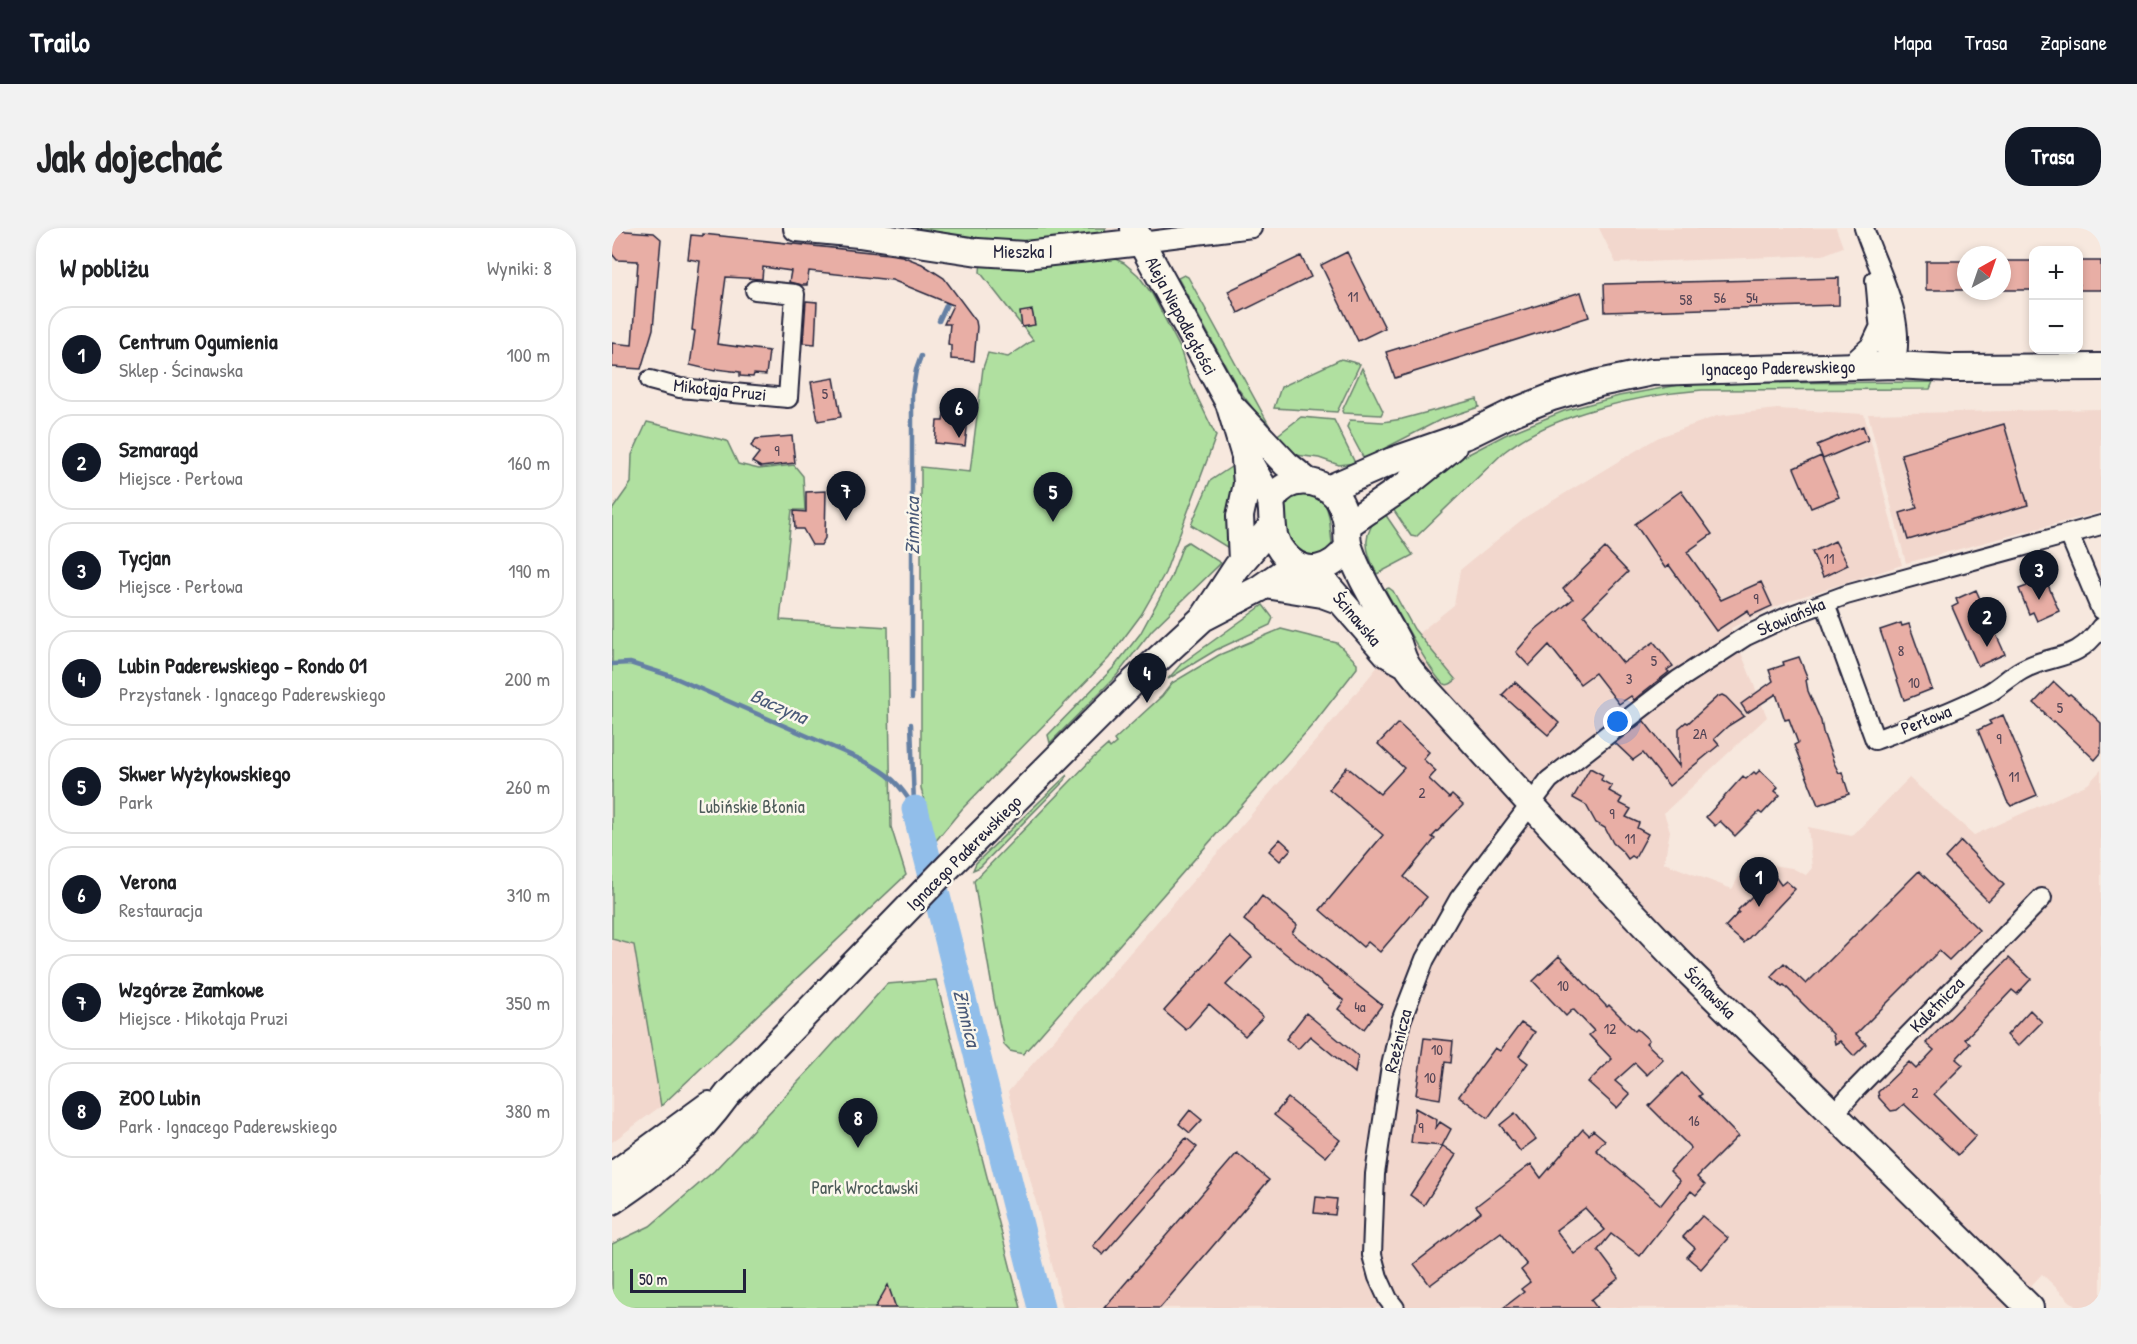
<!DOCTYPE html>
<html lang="pl">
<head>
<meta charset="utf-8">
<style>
  body { margin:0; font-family:"Patrick Hand",sans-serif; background:#f2f2f2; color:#202124 }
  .controls { position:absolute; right:18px; top:18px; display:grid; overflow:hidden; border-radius:12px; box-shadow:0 3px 9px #0003 }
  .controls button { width:54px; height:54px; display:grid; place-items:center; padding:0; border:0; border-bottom:2px solid #e0e0e0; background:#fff; color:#202124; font:30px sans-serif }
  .compass { position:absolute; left:1345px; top:18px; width:54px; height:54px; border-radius:50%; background:#fff; box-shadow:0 3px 9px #0003; rotate:40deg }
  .scale { position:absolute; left:18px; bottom:15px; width:116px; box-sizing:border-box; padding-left:6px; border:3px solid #22223b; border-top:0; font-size:16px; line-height:21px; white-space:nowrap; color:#22223b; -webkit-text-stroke:4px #fbf7ec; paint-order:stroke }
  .you { position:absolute; left:1006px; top:494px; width:21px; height:21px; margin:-15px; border:4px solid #fff; border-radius:50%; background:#1a73e8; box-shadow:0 0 0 9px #1a73e833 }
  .badge { display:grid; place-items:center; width:39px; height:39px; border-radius:50%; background:#111827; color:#fff; font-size:20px; font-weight:700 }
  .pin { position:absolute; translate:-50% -50px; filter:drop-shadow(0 2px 3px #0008) }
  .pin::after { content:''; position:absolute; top:32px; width:21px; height:18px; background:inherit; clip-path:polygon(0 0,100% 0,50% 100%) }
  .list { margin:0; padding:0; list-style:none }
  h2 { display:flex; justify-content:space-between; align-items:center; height:78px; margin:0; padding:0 24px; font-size:26px }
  h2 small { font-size:20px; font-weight:400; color:#757577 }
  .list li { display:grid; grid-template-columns:39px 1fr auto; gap:18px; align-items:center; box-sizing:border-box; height:96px; margin:0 12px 12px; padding:0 12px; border:2px solid #e0e0e0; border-radius:24px }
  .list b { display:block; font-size:22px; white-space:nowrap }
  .list p { margin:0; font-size:20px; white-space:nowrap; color:#757577 }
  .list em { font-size:20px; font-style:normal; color:#757577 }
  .map { position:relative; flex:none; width:1489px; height:1080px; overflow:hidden; border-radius:24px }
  header { display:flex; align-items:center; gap:36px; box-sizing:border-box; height:84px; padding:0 30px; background:#111827; color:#fff }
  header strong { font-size:28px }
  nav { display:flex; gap:33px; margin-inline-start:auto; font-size:21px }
  .intro { display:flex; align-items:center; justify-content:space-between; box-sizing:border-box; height:144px; padding:0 36px }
  h1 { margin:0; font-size:42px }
  .button { padding:15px 27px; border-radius:24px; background:#111827; color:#fff; font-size:21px; font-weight:700 }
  main { display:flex; gap:36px; padding:0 36px }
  aside { flex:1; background:#fff; border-radius:24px; box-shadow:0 3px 9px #0003 }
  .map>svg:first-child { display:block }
</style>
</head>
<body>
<header>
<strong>Trailo</strong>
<nav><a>Mapa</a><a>Trasa</a><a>Zapisane</a></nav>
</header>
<div class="intro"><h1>Jak dojechać</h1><a class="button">Trasa</a></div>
<main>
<aside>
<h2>W pobliżu<small>Wyniki: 8</small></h2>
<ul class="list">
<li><span class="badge">1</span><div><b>Centrum Ogumienia</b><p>Sklep · Ścinawska</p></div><em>100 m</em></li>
<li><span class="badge">2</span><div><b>Szmaragd</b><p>Miejsce · Perłowa</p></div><em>160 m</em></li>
<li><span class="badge">3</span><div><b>Tycjan</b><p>Miejsce · Perłowa</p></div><em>190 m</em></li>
<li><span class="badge">4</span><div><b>Lubin Paderewskiego - Rondo 01</b><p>Przystanek · Ignacego Paderewskiego</p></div><em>200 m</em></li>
<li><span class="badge">5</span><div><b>Skwer Wyżykowskiego</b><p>Park</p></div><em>260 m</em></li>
<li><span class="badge">6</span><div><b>Verona</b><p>Restauracja</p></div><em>310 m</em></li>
<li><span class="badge">7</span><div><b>Wzgórze Zamkowe</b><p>Miejsce · Mikołaja Pruzi</p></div><em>350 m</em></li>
<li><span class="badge">8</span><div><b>ZOO Lubin</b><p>Park · Ignacego Paderewskiego</p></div><em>380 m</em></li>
</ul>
</aside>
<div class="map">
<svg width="1489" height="1080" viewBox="0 0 1489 1080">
  <rect width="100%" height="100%" fill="#f7e8de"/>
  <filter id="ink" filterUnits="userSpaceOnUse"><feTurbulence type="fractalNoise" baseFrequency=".0167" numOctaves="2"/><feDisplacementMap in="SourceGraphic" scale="12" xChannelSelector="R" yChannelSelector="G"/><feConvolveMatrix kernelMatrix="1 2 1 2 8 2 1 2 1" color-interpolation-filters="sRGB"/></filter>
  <g filter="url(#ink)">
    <path fill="#f2d7cd" d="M987,0H1224L1231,19L1211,27L1004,35Z
      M1165,181L1252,186L1290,337L1179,372L1119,400L1155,489L1052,585L1058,603L1052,635L1120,661L1131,641L1152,636L1180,640L1194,647L1200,640L1196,599L1240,608L1297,550L1362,607L1476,556L1489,542V1080H1465L1430,1046L1398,1080H451L396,864L714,501L767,437L842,377L848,342L912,290L1045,210L1105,188Z
      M1489,181V284L1294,335L1256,186Z
      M0,711L22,717L49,878L0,914Z"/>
    <path fill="#b0e0a0" stroke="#69816e" stroke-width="1.5" d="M275,0H494L491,6L406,19Z
      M477,29L501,30L512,35L526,47L540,66L568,120L578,154L604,208L553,345L529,387L497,430L350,581L322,615L309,560V239L358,244L371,140L376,125L396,129L421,112L368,44L369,32Z
      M572,47L576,49L657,197V202L627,162L566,50Z
      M729,131L748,136L725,184L662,180L669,159Z
      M750,140L771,183L769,187L731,185L730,183Z
      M1321,154L1318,161L1090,162C1028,167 941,185 892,224L804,309L799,308L779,278L853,228L893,207L952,183L1007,168L1078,155Z
      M865,171L867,179L828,192L752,231L735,199L738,192L771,194L790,191Z
      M689,189L722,192L743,235L727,237L707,230L684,227L677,223L663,209Z
      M35,194L115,213L126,236L147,241L182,237L191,248L193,282H180L168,392L276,399L279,599L294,647L49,878L22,717L0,711V282L19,255L20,227Z
      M622,237L626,245L618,321L579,297L598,253Z
      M689,266C725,267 715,296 721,319C717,321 713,325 708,327C694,331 677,319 675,305C673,294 676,286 672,275L680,269Z
      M771,283L801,327L765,346C752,321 749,305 771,283Z
      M576,314L609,335L540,402L505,447L438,515L436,507L502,439L528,406L559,349L571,317Z
      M777,360L781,363L802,401L844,452C840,455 837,458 832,456C822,452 781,375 773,361Z
      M651,377L661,390L658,397L604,422L556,451L569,436Z
      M669,401L725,415L745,435V440L703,494L422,814L411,826L398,823L392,817L382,771L362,653L480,531L496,517L498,520L504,515L502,512L550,468L560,455L607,427Z
      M455,547L453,552L368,639L361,642L364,635Z
      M324,752L409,1080H0V1016L38,998L102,943L203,836L275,756Z"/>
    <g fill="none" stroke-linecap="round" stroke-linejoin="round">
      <path stroke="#6580a4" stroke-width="4.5" d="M327,93L338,69
        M0,436L18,435L59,448L250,532C277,545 288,556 303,581
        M300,470V166L304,142L309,128
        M299,496L302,576"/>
      <path stroke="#91beea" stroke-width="27" d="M303,581L429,1080"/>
    </g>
    <path fill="#e8aea5" stroke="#22223b" stroke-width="1.5" fill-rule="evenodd" d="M0,2L42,5L49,11L41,101L29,141L0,139V115L20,117L26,33L5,32L0,26Z
      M91,6L276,26L290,28L310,36L332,50L364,93L365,99L362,133L339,131V117L336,116L338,96H332L341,77L280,52L197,43L195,57H189L177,54L179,43L151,39L150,51L114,49L105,116L157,123L154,147L142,146L141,149L128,148V144L104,141L103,143L78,137L83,103L80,102L88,33L76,31L79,7L91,8Z
      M735,24L773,100L746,113L709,37Z
      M689,28L699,49L626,85L616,63Z
      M1314,33H1354V62H1314Z
      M1390,33H1422V62H1390Z
      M1467,33H1489V62H1467Z
      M1227,50V77L993,84L992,56Z
      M969,64L977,89L783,150L774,124Z
      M194,73L205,74L203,116L191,115Z
      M420,82L423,97L410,99L408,84Z
      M222,150L229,189L206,193L199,154Z
      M333,179L357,182L353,218L323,215L325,193H331Z
      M1392,196L1416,277L1296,312L1288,285L1305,280L1289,226Z
      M1251,198L1256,212L1211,231L1205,217Z
      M180,208L183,235L149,239L140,234L147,225L139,218L144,211Z
      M1209,228L1227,269L1199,280L1182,240Z
      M214,263L213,310L209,317H200L191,301H183L182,283L194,284V264Z
      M1069,263L1100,306L1075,324L1109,372L1149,354L1160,378L1138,388L1136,382L1104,403L1057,337L1053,340L1023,296Z
      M1223,313L1236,337L1211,349L1200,324Z
      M993,320L1016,344L972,387L1011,435L1042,414L1061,438L1055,442L1057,444L1029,466L1022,472L1019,468L1007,476L983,445L968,456L937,417L917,438L904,424L924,401L961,371L951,361Z
      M1431,345L1447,383L1425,393L1421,384L1417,386L1407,361L1415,358L1413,352Z
      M1364,362L1393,426L1366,438L1340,379L1346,376L1344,371Z
      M1289,395L1290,398L1297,396L1320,461L1292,472L1268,402Z
      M1187,429L1196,451L1194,452L1196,463L1209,493L1211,504L1222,535L1227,545L1230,544L1237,566L1206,577L1182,517L1186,515L1177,491L1173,492L1164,466L1135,485L1129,476L1161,453L1157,442L1172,437L1171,434Z
      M903,454L947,495L936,507L890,467Z
      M1442,454L1456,467L1458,466L1464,471L1489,495V525L1483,532L1442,493L1441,494L1432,486L1433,485L1422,475Z
      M1110,467L1114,469L1132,488L1116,498L1102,511L1107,517L1057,558L1031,525L1021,532L1003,515L1032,493L1067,538V500L1074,494L1076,495L1105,469Z
      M1391,487L1425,567L1399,578L1395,573L1366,502L1379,496L1377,493Z
      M786,495L817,524L811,531L824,543L817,551L837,570L840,567L851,577L820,609L823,611L792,649L815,669L768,724L756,714L751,719L708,682L771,607L717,561L735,539L768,566L792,540L766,516Z
      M978,540L991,547L989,552L1000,558L997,563L1010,570L1007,575L1019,581L1014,589L1027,595L1025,600L1036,606L1023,630L1020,628L1016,631L1011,624L1001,615L993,600L984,595L974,577L961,570Z
      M1148,542L1166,559L1163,563L1168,567L1150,586L1147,584L1123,608L1108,593L1103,598L1094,589L1131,548L1134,551L1142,544L1144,546Z
      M668,611L679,621L668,633L657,623Z
      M1349,613L1392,657L1376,673L1333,630Z
      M1307,643L1367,702L1337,732L1327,723L1244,806L1254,816L1242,828L1228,813L1223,816L1221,806L1172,757L1170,758L1160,749L1161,746L1172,735L1194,756Z
      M1162,647L1169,657L1174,653L1183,661L1132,715L1113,699L1127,684L1126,682Z
      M650,668L685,697L680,705L770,777L752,801L726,781L732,773L632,692Z
      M618,709L640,729L614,757L651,789L633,808L597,776L574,802L552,783Z
      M947,728L995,779L997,777L1023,803L1025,801L1037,812L1034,815L1051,831L1035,847L1023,835L1003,853L1018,866L1005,880L976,854L1000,831L977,807L982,803L961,781L954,788L921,753Z
      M1397,730L1419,751L1405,766L1400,762L1353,811L1358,816L1344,831L1351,837L1322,866L1364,908L1346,927L1292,876L1285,882L1279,883L1267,870L1266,864L1297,834L1304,841L1322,822L1314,815Z
      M1418,782L1430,794L1406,818L1395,807Z
      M694,785L746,828L743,845L698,808L686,821L674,811Z
      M909,795L923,804L907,828L916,835L876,890L847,868L883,820L888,823Z
      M812,810L841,813L839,835L833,834L828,871L804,867Z
      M1070,845L1090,866L1087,868L1126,908L1085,949L1093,957L1084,967L1079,963L1028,1028L999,1006L986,1022L1007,1050L979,1072L985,1080H891L912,1064L909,1061L918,1054L909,1042L915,1037L889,1004L818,1057L802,1036L869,984L864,978L919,936L929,950L971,901L977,907L981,902L993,912L984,922L1049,977L1068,953L1058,943L1079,920L1037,878ZM973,980L993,1002L962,1026L944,1002Z
      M676,870L728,912L714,929L662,887Z
      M803,880L825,892L823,901L828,894L839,901L830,918L799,915Z
      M578,882L590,892L578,905L567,896Z
      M903,885L924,911L908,923L888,897Z
      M574,910L585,919L491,1027L481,1018Z
      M831,918L844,927L812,977L798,967Z
      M625,925L657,952L548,1080H492Z
      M704,969L725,971L723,987L702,985Z
      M1090,988L1116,1010L1089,1041L1075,1029L1083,1020L1071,1009Z
      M276,1057L284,1080H263Z"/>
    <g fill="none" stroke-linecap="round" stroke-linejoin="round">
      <g stroke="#22223b" stroke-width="22">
        <path id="street" d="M1252,0C1266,44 1296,89 1283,137
          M529,14L640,0
          M1263,52C1267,79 1264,115 1283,137
          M1235,139L1259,117L1268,98
          M38,152L68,160L176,170L183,66L143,62
          M1457,306L1489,382
          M1213,375L1263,512C1301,498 1340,484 1375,466C1388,459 1397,449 1410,442C1442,424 1463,436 1489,399
          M1221,887L1242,863L1430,670
          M783,1080L776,1071L766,1049L760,1027L763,946L779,838L789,793L813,731L847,671L937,552L1066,452L1134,408L1177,388L1234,367L1489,297"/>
      </g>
      <g stroke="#22223b" stroke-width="30">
        <path id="secondary" d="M185,0L247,6L366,24L413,27L529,14
          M522,1L617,175L632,225L659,273
          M621,180L674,236L695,253
          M716,261L780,233L855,207L902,184L940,169L987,155L1040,144L1283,137L1339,140L1489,139
          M735,297L795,256L841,219
          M736,319C720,342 693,351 672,326C660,312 661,301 660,284C660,279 658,275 661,271C675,247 706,250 723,267C729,273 734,288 735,297C736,305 734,311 737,319C748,352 769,382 785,413C788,419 789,427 793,434C797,443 806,451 812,459L945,605L1067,734L1418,1080
          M630,333L628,288L635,256L633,231
          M701,341L775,426L793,436
          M654,357L710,366L729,373
          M593,389L647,361L683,336
          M0,948L97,877
          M0,973C48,941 82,913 116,866L336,639L517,458L592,389L625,339L659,299"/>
      </g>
      <use href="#street" stroke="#fbf7ec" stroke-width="18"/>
      <use href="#secondary" stroke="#fbf7ec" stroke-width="26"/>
    </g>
  </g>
  <g text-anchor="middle" stroke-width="5" stroke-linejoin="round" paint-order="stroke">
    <g font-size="15" fill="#544556">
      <text x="741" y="74">11</text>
      <text x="1108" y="75">56</text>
      <text x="1140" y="75">54</text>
      <text x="1074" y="77">58</text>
      <text x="213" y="171">5</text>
      <text x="165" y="228">9</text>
      <text x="1217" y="336">11</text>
      <text x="1144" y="376">9</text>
      <text x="1289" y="428">8</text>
      <text x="1042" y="438">5</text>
      <text x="1017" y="456">3</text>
      <text x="1302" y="460">10</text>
      <text x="1448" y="485">5</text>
      <text x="1088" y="511">2A</text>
      <text x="1387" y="516">9</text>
      <text x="1402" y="554">11</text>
      <text x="810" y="570">2</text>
      <text x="1000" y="591">9</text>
      <text x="1018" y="616">11</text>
      <text x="951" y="763">10</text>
      <text x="748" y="784">4a</text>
      <text x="998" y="806">12</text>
      <text x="825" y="827">10</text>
      <text x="818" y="855">10</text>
      <text x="1303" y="870">2</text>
      <text x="1082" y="898">16</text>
      <text x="809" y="905">9</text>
    </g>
    <g font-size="18" fill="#22223b" stroke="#fbf7ec">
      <text x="411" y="30">Mieszka I</text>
      <text transform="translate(569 88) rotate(62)" y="6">Aleja Niepodległości</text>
      <text transform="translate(1166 140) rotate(-1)" y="6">Ignacego Paderewskiego</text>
      <text transform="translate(108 162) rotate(6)" y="6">Mikołaja Pruzi</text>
      <text transform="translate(1179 389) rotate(-23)" y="6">Słowiańska</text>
      <text transform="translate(745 391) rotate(50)" y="6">Ścinawska</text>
      <text transform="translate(1314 492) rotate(-22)" y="6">Perłowa</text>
      <text transform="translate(352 625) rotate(-45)" y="6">Ignacego Paderewskiego</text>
      <text transform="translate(1098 765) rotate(45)" y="6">Ścinawska</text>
      <text transform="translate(1325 777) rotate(-46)" y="6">Kaletnicza</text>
      <text transform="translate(786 813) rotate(-76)" y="6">Rzeźnicza</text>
    </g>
    <g font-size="18" fill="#4d5b59" stroke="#fbf7ec">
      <text x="140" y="585">Lubińskie Błonia</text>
      <text x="253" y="966">Park Wrocławski</text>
    </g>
    <g font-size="20" font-style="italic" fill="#495978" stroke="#fbf7ec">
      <text transform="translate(300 298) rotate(-90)" y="7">Zimnica</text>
      <text transform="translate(167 478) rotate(24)" y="7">Baczyna</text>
      <text transform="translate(355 790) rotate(76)" y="7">Zimnica</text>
    </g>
  </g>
</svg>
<div class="controls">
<button>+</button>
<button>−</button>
</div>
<svg class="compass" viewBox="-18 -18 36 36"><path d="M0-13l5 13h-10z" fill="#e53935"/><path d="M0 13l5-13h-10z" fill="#757577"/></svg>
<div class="scale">50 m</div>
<div class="you"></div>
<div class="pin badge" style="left:1147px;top:679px">1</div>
<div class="pin badge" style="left:1375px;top:419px">2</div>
<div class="pin badge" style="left:1427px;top:372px">3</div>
<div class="pin badge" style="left:535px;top:475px">4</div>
<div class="pin badge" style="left:441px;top:294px">5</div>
<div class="pin badge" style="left:347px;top:210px">6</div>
<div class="pin badge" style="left:234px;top:293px">7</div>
<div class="pin badge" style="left:246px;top:920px">8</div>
</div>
</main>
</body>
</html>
